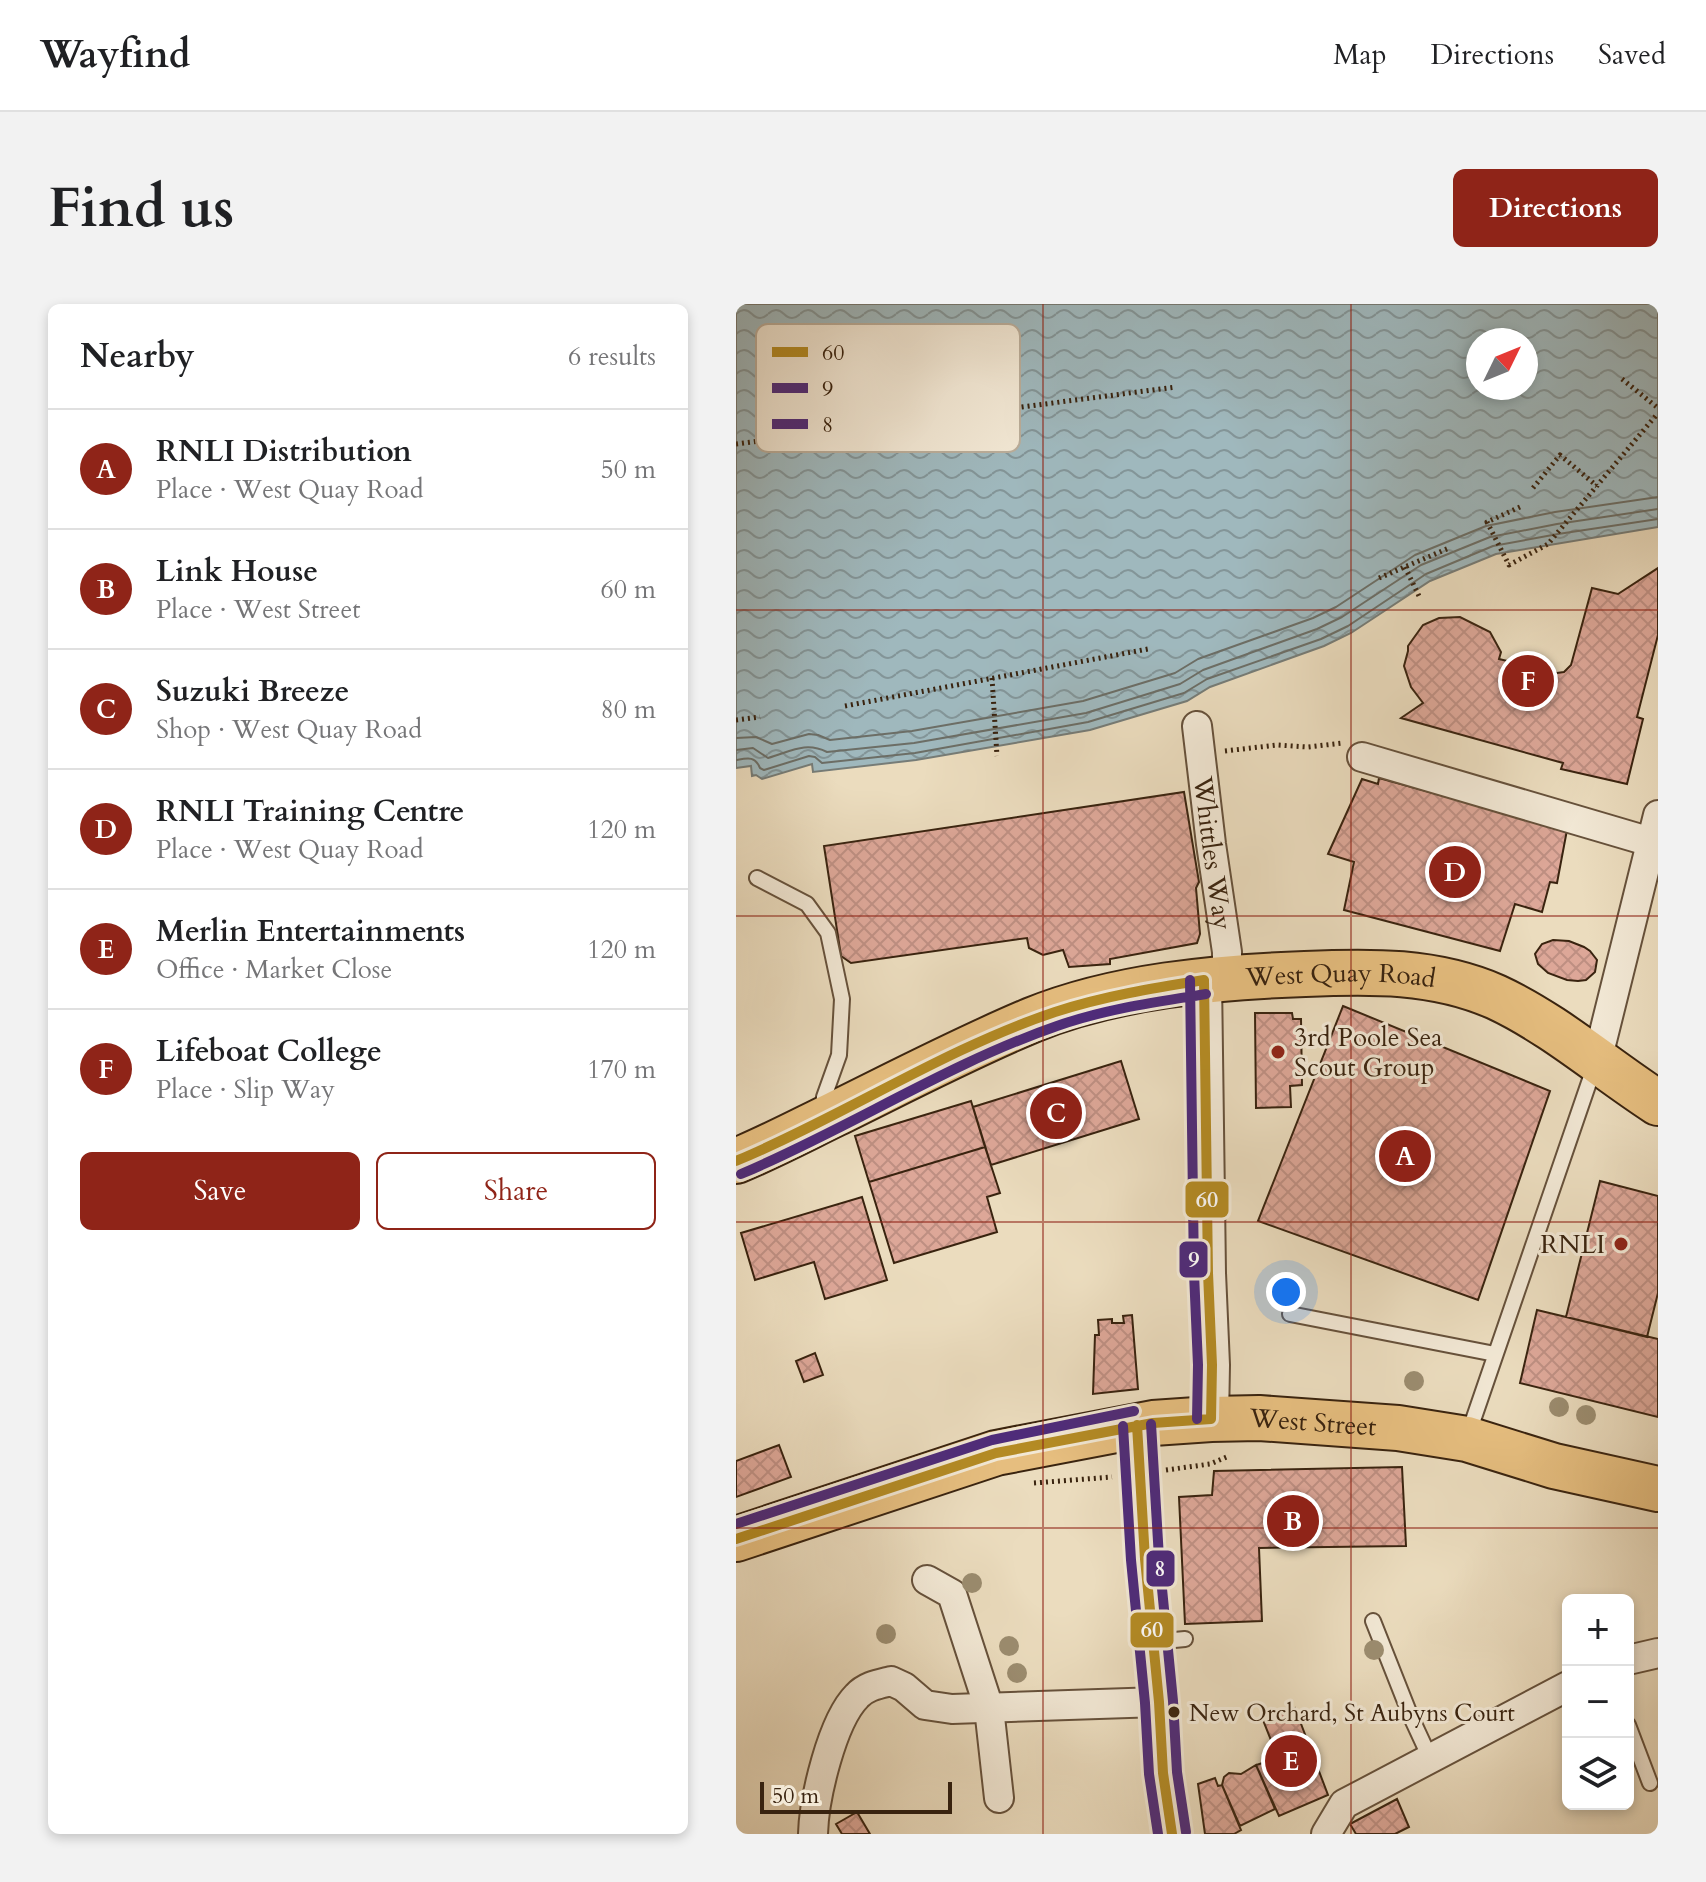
<!DOCTYPE html>
<html lang="en">
<head>
<meta charset="utf-8">
<style>
  body { margin:0; font-family:Cardo,serif; background:#f2f2f2; color:#202124 }
  .controls { position:absolute; right:24px; bottom:24px; display:grid; overflow:hidden; border-radius:12px; box-shadow:0 4px 12px #0003 }
  .controls button { width:72px; height:72px; display:grid; place-items:center; padding:0; border:0; border-bottom:2px solid #e0e0e0; background:#fff; color:#202124; font:40px sans-serif }
  .compass { position:absolute; left:730px; top:24px; width:72px; height:72px; border-radius:50%; background:#fff; box-shadow:0 4px 12px #0003; rotate:47deg }
  .scale { position:absolute; left:24px; bottom:20px; width:192px; box-sizing:border-box; padding-left:8px; border:4px solid #39230f; border-top:0; font-size:22px; line-height:28px; white-space:nowrap; color:#39230f; -webkit-text-stroke:6px #f2e8d5; paint-order:stroke }
  .you { position:absolute; left:550px; top:988px; width:28px; height:28px; margin:-20px; border:6px solid #fff; border-radius:50%; background:#1a73e8; box-shadow:0 0 0 12px #1a73e833 }
  .badge { display:grid; place-items:center; width:52px; height:52px; border-radius:50%; background:#8f2418; color:#fff; font-size:26px; font-weight:700 }
  .pin { position:absolute; translate:-50% -50%; border:4px solid #fff; box-shadow:0 2px 8px #0006 }
  .list { margin:0; padding:0; list-style:none }
  h2 { display:flex; justify-content:space-between; align-items:center; height:104px; margin:0; padding:0 32px; font-size:34px }
  h2 small { font-size:26px; font-weight:400; color:#757577 }
  .list li { display:grid; grid-template-columns:52px 1fr auto; gap:24px; align-items:center; box-sizing:border-box; height:120px; padding:0 32px; border-top:2px solid #e0e0e0 }
  .list b { display:block; font-size:30px; white-space:nowrap }
  .list p { margin:0; font-size:26px; white-space:nowrap; color:#757577 }
  .list em { font-size:26px; font-style:normal; color:#757577 }
  .actions { display:flex; gap:16px; padding:24px 32px }
  .actions a { flex:1; padding:18px 0; border:2px solid #8f2418; border-radius:12px; text-align:center; font-size:28px; color:#8f2418 }
  .actions .main { background:#8f2418; color:#fff }
  .icon { flex:none; width:44px; height:44px; fill:none; stroke:currentColor; stroke-width:2; stroke-linecap:round; stroke-linejoin:round }
  .map { position:relative; flex:none; width:922px; height:1530px; overflow:hidden; border-radius:12px }
  header { display:flex; align-items:center; gap:48px; box-sizing:border-box; height:112px; padding:0 40px; background:#fff; border-bottom:2px solid #e0e0e0 }
  header strong { font-size:38px }
  nav { display:flex; gap:44px; margin-inline-start:auto; font-size:28px }
  .intro { display:flex; align-items:center; justify-content:space-between; box-sizing:border-box; height:192px; padding:0 48px }
  h1 { margin:0; font-size:56px }
  .button { padding:20px 36px; border-radius:12px; background:#8f2418; color:#fff; font-size:28px; font-weight:700 }
  main { display:flex; gap:48px; padding:0 48px }
  aside { flex:1; background:#fff; border-radius:12px; box-shadow:0 4px 12px #0003 }
  .map>svg:first-child { display:block }
</style>
</head>
<body>
<header>
<strong>Wayfind</strong>
<nav><a>Map</a><a>Directions</a><a>Saved</a></nav>
</header>
<div class="intro"><h1>Find us</h1><a class="button">Directions</a></div>
<main>
<aside>
<h2>Nearby<small>6 results</small></h2>
<ul class="list">
<li><span class="badge">A</span><div><b>RNLI Distribution</b><p>Place · West Quay Road</p></div><em>50 m</em></li>
<li><span class="badge">B</span><div><b>Link House</b><p>Place · West Street</p></div><em>60 m</em></li>
<li><span class="badge">C</span><div><b>Suzuki Breeze</b><p>Shop · West Quay Road</p></div><em>80 m</em></li>
<li><span class="badge">D</span><div><b>RNLI Training Centre</b><p>Place · West Quay Road</p></div><em>120 m</em></li>
<li><span class="badge">E</span><div><b>Merlin Entertainments</b><p>Office · Market Close</p></div><em>120 m</em></li>
<li><span class="badge">F</span><div><b>Lifeboat College</b><p>Place · Slip Way</p></div><em>170 m</em></li>
</ul>
<div class="actions"><a class="main">Save</a><a>Share</a></div>
</aside>
<div class="map">
<svg width="922" height="1530" viewBox="0 0 922 1530">
  <defs>
    <pattern id="water-waves" width="16" height="10" patternUnits="userSpaceOnUse" patternTransform="scale(2)"><rect width="16" height="10" fill="#9fb8bd"/><path d="M0 5q4-4 8 0t8 0" fill="none" stroke="#839598"/></pattern>
    <pattern id="building-cross-hatch" width="8" height="8" patternUnits="userSpaceOnUse" patternTransform="scale(2)"><rect width="8" height="8" fill="#dda798"/><path d="M0 0l8 8M0 8l8-8" fill="none" stroke="#be8f82"/></pattern>
  </defs>
  <rect width="100%" height="100%" fill="#ebdcbe"/>
  <filter id="stains"><feTurbulence type="fractalNoise" baseFrequency=".0025" numOctaves="4"/><feColorMatrix values="0 0 0 0 .2 0 0 0 0 .09 0 0 0 0 .02 0 0 0 .5 -.17"/></filter>
  <radialGradient id="worn" r=".72"><stop offset=".6" stop-color="#630" stop-opacity="0"/><stop offset="1" stop-color="#630" stop-opacity=".3"/></radialGradient>
  <path fill="url(#water-waves)" stroke="#767c77" stroke-width="2" fill-rule="evenodd" d="M0,0H922V223L760,250L694,277L615,329L588,342L474,383L451,397L354,426L180,456L77,468L76,460L26,475L20,471L16,472L15,462L0,464ZM742,36H790V84H742Z"/>
  <g fill="none" stroke-linecap="round" stroke-linejoin="round">
    <path stroke="#6c6e66" stroke-width="2" d="M0,434L20,433L36,440L73,430L82,431L94,436L176,427L347,397L439,369L462,355L577,314L600,303L679,251L750,222L819,208L922,193
      M0,446L17,444L32,454C54,448 69,437 91,448L178,439L350,409L444,380L467,366L581,325L606,313L685,261L754,233L821,220L922,205
      M0,456C12,454 19,452 24,464L28,466L73,452L79,453L86,459L179,449L352,418L448,389L471,375L585,335L612,322L690,270L757,242L822,230L922,215"/>
  </g>
  <path fill="url(#building-cross-hatch)" stroke="#39230f" stroke-width="2" d="M922,264V331L901,413L907,415L891,480L825,465L827,459L665,414L687,399L675,383L668,362L672,347V342L687,321L703,314L724,313L754,328L765,348L763,355L821,369L828,368L835,361L856,284L882,290Z
    M643,474L831,526L821,579L814,578L806,608L779,600L764,647L608,606L618,558L592,550L626,475L642,480Z
    M448,488L463,578L460,584L464,630L461,639L374,655V660L333,663L327,646L307,651L293,644L291,634L115,659L105,652L88,542Z
    M817,636L833,637L848,643L854,647L861,656L859,668L850,676L842,677L831,676L812,669L802,660L799,650L806,640Z
    M607,702L814,787L742,996L522,917Z
    M519,709H556L557,715H565L566,781L554,782L555,803L520,804Z
    M385,757L403,815L255,861L237,803Z
    M235,797L249,843L133,878L119,832Z
    M249,843L264,889L251,893L261,928L158,959L133,878Z
    M864,877L922,892V989L911,1033L830,1013Z
    M126,893L151,976L89,995L78,958L19,976L5,929Z
    M801,1006L922,1035V1113L784,1079Z
    M396,1011L402,1085L357,1090L359,1031H363L362,1016L376,1015V1019H388L387,1012Z
    M79,1049L87,1071L68,1078L60,1057Z
    M43,1141L55,1173L0,1193V1157Z
    M666,1163L670,1242L523,1244L526,1317L449,1320L443,1193L476,1191L478,1167Z
    M559,1404L592,1491L543,1512L520,1461L542,1454L527,1416Z
    M520,1461L539,1505L504,1522L486,1481L488,1473L493,1469L505,1470Z
    M479,1474L482,1482L486,1481L505,1526L498,1530H469L462,1480Z
    M661,1495L673,1523L659,1530H620L614,1520Z
    M121,1508L134,1530H106L100,1520Z"/>
  <g fill="none" stroke-linecap="round" stroke-linejoin="round">
    <g stroke="#66513b" stroke-width="18">
      <path id="service" d="M21,574L71,600L92,629L106,695L103,751L88,793L87,808
        M554,1010L759,1050
        M732,1131L859,761
        M637,1317L675,1413L694,1454
        M417,1338L449,1335
        M892,1421L914,1479"/>
    </g>
    <g stroke="#66513b" stroke-width="32">
      <g id="minor">
        <path id="s1" d="M461,422L475,540L491,648V674"/>
        <path d="M626,453L915,538"/>
        <path d="M861,757L922,511"/>
        <path d="M191,1276L216,1290L253,1404L263,1494"/>
        <path d="M892,1356L922,1349"/>
        <path d="M77,1530C78,1494 96,1417 121,1392C130,1382 143,1380 155,1377L168,1383L189,1401L216,1405L423,1398"/>
        <path d="M590,1530L608,1500L832,1382"/>
      </g>
    </g>
    <g stroke="#66513b" stroke-width="38">
      <path id="tertiary" d="M468,676L472,969L476,1061L475,1115
        M401,1121L409,1255L423,1398L427,1469L436,1530"/>
    </g>
    <g stroke="#39230f" stroke-width="48">
      <g id="trunk">
        <path id="s2" d="M0,857C34,843 66,826 99,810C164,778 229,744 296,716C379,682 480,673 569,670C634,667 699,666 760,693C818,720 868,764 922,799"/>
        <path id="s3" d="M0,1235L260,1149L417,1119L475,1115L523,1114L662,1124L731,1135L818,1162L922,1185"/>
      </g>
    </g>
    <path stroke="#39230f" stroke-width="5" stroke-dasharray="2 4" stroke-linecap="butt" d="M886,75L922,104
      M0,140L440,83
      M797,184L824,151L861,182
      M784,203L751,218L773,261L812,240L922,109
      M669,263L683,292
      M643,274L713,244
      M256,374L261,452
      M109,402L412,345
      M0,416L24,413
      M489,447L541,441L572,443L607,439
      M430,1166L474,1160L493,1152
      M298,1179L376,1173"/>
    <use href="#service" stroke="#f2e8d5" stroke-width="14"/>
    <use href="#minor" stroke="#f2e8d5" stroke-width="28"/>
    <use href="#tertiary" stroke="#f2e8d5" stroke-width="34"/>
    <use href="#trunk" stroke="#e6be7f" stroke-width="44"/>
    <g stroke="#f2e8d5" stroke-width="16">
      <path id="bus-1" d="M468,676L472,969L476,1061L475,1115
        M0,857C108,812 208,745 319,708C368,692 418,684 468,676
        M401,1121L409,1255L423,1398L427,1469L436,1530
        M0,1235L260,1149L417,1119L475,1115"/>
    </g>
    <g stroke="#f2e8d5" stroke-width="16">
      <path id="bus-2" d="M454,676L458,969L462,1061L461,1115
        M5,870C112,825 211,760 321,722C369,705 420,698 470,690
        M387,1122L395,1256L409,1399L413,1470L422,1530"/>
    </g>
    <g stroke="#f2e8d5" stroke-width="16">
      <path id="bus-3" d="M415,1120L423,1254L437,1397L441,1468L450,1528
        M0,1220L256,1136L398,1107"/>
    </g>
    <use href="#bus-1" stroke="#b48b24" stroke-width="10"/>
    <use href="#bus-2" stroke="#4e2b7b" stroke-width="10"/>
    <use href="#bus-3" stroke="#4e2b7b" stroke-width="10"/>
  </g>
  <g fill="#9b8c6f">
    <circle cx="678" cy="1077" r="10"/>
    <circle cx="823" cy="1103" r="10"/>
    <circle cx="850" cy="1111" r="10"/>
    <circle cx="236" cy="1279" r="10"/>
    <circle cx="150" cy="1330" r="10"/>
    <circle cx="273" cy="1342" r="10"/>
    <circle cx="638" cy="1346" r="10"/>
    <circle cx="281" cy="1369" r="10"/>
  </g>
  <path fill="none" stroke="#8f2418" stroke-width="2" stroke-opacity="0.55" d="M307,0V1530M615,0V1530M0,306H922M0,612H922M0,918H922M0,1224H922"/>
  <g fill="#8f2418" stroke="#f2e8d5" stroke-width="3">
    <circle cx="542" cy="748" r="8"/>
    <circle cx="885" cy="940" r="8"/>
  </g>
  <circle fill="#39230f" stroke="#f2e8d5" stroke-width="3" cx="438" cy="1408" r="7"/>
  <g text-anchor="middle" stroke-width="6" stroke-linejoin="round" paint-order="stroke">
    <g font-size="24" fill="#39230f" stroke="#f2e8d5" text-anchor="start">
      <text x="453" y="1417">New Orchard, St Aubyns Court</text>
    </g>
    <g font-size="26" fill="#39230f" stroke="#f2e8d5">
      <text dy="9" stroke="none"><textPath href="#s1" startOffset="128">Whittles Way</textPath></text>
      <text dy="9" stroke="none"><textPath href="#s2" startOffset="642">West Quay Road</textPath></text>
      <text dy="9" stroke="none"><textPath href="#s3" startOffset="594">West Street</textPath></text>
    </g>
    <g font-size="26" fill="#39230f" stroke="#f2e8d5" text-anchor="start">
      <text x="558" y="742">3rd Poole Sea<tspan x="558" dy="30">Scout Group</tspan></text>
      <text x="869" y="949" text-anchor="end">RNLI</text>
    </g>
  </g>
  <rect x="20" y="20" width="264" height="128" rx="12" fill="#f2e8d5" stroke="#baad9a" stroke-width="2"/>
  <rect x="36" y="43" width="36" height="10" fill="#b48b24"/>
  <rect x="36" y="79" width="36" height="10" fill="#4e2b7b"/>
  <rect x="36" y="115" width="36" height="10" fill="#4e2b7b"/>
  <g font-size="22" fill="#39230f">
    <text x="86" y="56">60</text>
    <text x="86" y="92">9</text>
    <text x="86" y="128">8</text>
  </g>
  <g stroke="#f2e8d5" stroke-width="3">
    <rect x="448" y="876" width="46" height="39" rx="8" fill="#b48b24"/>
    <rect x="442" y="936" width="31" height="39" rx="8" fill="#4e2b7b"/>
    <rect x="409" y="1245" width="31" height="39" rx="8" fill="#4e2b7b"/>
    <rect x="393" y="1307" width="46" height="38" rx="8" fill="#b48b24"/>
  </g>
  <g font-size="22" text-anchor="middle" font-weight="bold" fill="#fff">
    <text x="471" y="903">60</text>
    <text x="458" y="963">9</text>
    <text x="424" y="1272">8</text>
    <text x="416" y="1333">60</text>
  </g>
  <rect width="100%" height="100%" filter="url(#stains)"/>
  <rect width="100%" height="100%" fill="url(#worn)"/>
</svg>
<div class="controls">
<button>+</button>
<button>−</button>
<button><svg class="icon" aria-label="layers" viewBox="0 0 24 24"><path d="M12 4l9 5-9 5-9-5zM3 14l9 5 9-5"/></svg></button>
</div>
<svg class="compass" viewBox="-18 -18 36 36"><path d="M0-13l5 13h-10z" fill="#e53935"/><path d="M0 13l5-13h-10z" fill="#757577"/></svg>
<div class="scale">50 m</div>
<div class="you"></div>
<div class="pin badge" style="left:669px;top:852px">A</div>
<div class="pin badge" style="left:557px;top:1217px">B</div>
<div class="pin badge" style="left:320px;top:809px">C</div>
<div class="pin badge" style="left:719px;top:568px">D</div>
<div class="pin badge" style="left:555px;top:1457px">E</div>
<div class="pin badge" style="left:792px;top:377px">F</div>
</div>
</main>
</body>
</html>
